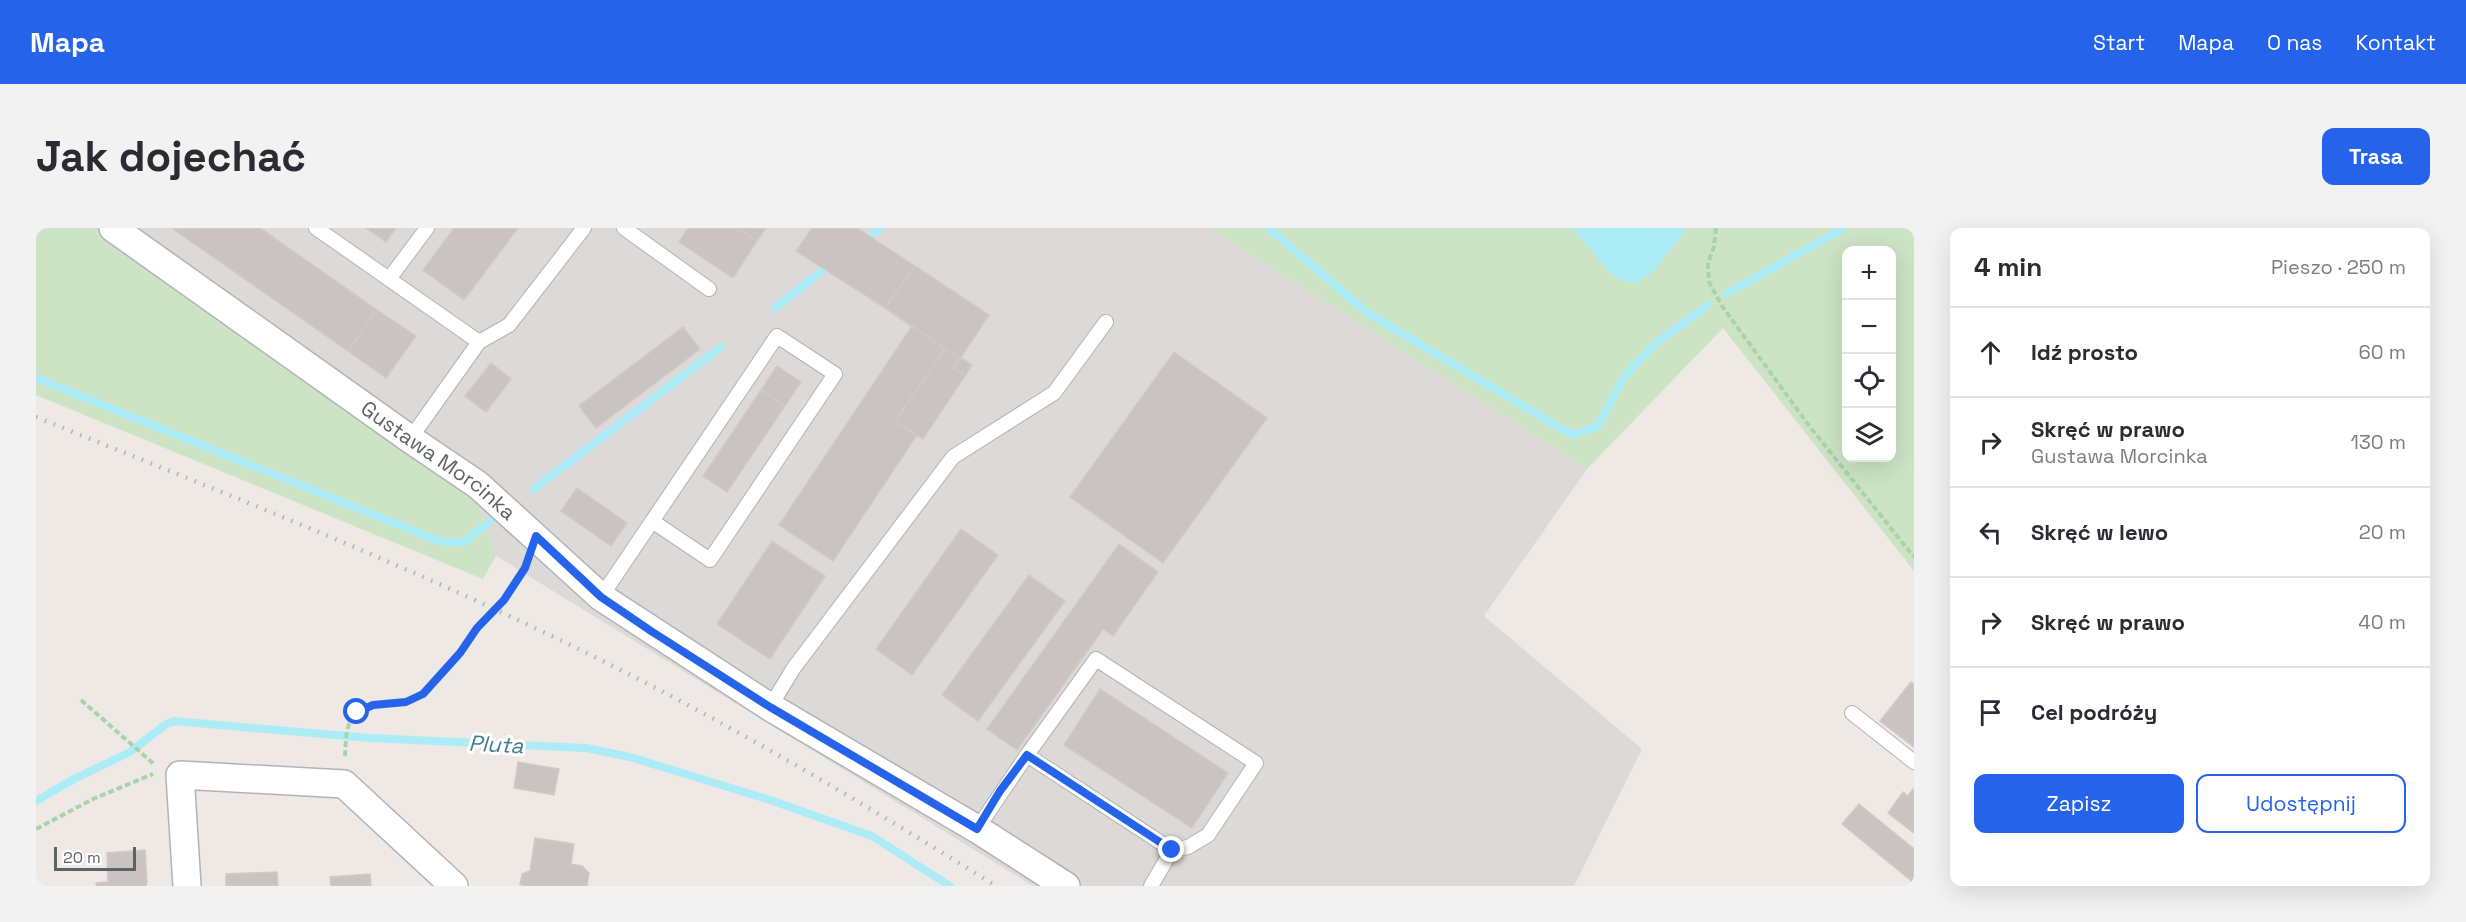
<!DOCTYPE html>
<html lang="pl">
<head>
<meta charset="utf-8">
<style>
  body { margin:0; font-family:"Space Grotesk",sans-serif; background:#f2f2f3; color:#2b2b33 }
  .controls { position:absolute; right:18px; top:18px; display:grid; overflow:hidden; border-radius:12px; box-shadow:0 6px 24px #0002 }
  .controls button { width:54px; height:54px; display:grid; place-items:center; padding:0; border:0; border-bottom:2px solid #e1e1e2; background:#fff; color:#2b2b33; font:30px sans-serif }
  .scale { position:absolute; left:18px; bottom:15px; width:82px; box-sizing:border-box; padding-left:6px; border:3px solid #5d6264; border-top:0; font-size:16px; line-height:21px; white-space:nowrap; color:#5d6264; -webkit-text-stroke:4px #fff; paint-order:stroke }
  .stop { position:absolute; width:18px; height:18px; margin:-14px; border:4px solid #2563eb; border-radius:50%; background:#fff }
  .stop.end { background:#2563eb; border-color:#fff; box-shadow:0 2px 6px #0008 }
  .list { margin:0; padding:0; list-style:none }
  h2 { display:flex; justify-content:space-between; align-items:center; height:78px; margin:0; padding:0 24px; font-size:26px }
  h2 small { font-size:20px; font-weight:400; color:#7c7c81 }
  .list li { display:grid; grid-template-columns:39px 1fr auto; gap:18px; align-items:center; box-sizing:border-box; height:90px; padding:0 24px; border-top:2px solid #e1e1e2 }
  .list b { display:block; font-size:22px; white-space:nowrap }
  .list p { margin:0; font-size:20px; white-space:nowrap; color:#7c7c81 }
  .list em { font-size:20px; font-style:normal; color:#7c7c81 }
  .actions { display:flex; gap:12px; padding:18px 24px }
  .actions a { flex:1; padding:14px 0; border:2px solid #2563eb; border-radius:12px; text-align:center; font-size:21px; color:#2563eb }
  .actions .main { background:#2563eb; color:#fff }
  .icon { flex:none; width:33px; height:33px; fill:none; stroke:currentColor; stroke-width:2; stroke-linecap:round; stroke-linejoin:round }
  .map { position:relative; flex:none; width:1878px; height:658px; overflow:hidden; border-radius:12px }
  header { display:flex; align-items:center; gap:36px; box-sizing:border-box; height:84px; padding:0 30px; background:#2563eb; color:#fff }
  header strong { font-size:28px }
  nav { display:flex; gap:33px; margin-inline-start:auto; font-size:21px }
  .intro { display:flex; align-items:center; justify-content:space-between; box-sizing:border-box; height:144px; padding:0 36px }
  h1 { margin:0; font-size:42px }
  .button { padding:15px 27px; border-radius:12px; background:#2563eb; color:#fff; font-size:21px; font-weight:700 }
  main { display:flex; gap:36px; padding:0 36px }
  aside { flex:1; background:#fff; border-radius:12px; box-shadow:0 6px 24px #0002 }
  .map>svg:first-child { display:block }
</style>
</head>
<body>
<header>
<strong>Mapa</strong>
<nav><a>Start</a><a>Mapa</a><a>O nas</a><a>Kontakt</a></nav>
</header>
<div class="intro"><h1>Jak dojechać</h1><a class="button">Trasa</a></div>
<main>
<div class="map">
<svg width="1878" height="658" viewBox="0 0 1878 658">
  <rect width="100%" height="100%" fill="#eee9e5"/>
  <path fill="#dcd9d7" d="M55,0H1173L1551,241L1448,388L1606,521L1538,658H997L460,328L441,274Z"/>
  <path fill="#cce3c4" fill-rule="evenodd" d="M0,0H55L441,274L460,328L447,351L0,167Z
    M1173,0H1878V343L1687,100L1551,241ZM1810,22H1856V230H1810Z"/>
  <path fill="#abecf7" d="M1537,0H1649L1648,5L1620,40L1602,55L1587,54L1572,43Z"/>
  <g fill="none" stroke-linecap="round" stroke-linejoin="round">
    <path stroke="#abecf7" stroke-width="8" d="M1233,0L1330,84L1536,207L1562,198L1588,149L1619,116L1672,77
      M826,14L845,0
      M1690,66L1808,0
      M739,80L796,35
      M0,150L405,314H428L457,291
      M498,261L685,119
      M0,573L38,551L94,524L129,497L138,493L333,510L550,520L594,529L734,572L836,608L914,658"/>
  </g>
  <path fill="#c9c4c2" stroke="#d2c9c4" stroke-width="1.5" d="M224,0L341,82L312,123L137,1Z
    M330,0H360L350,14Z
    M418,0H482L428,72L387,42Z
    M652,0H701L721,13L697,50L643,14Z
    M701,0H730L721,13Z
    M776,0H821L879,38L849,80L760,23Z
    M879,38L953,87L924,131L849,80Z
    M341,82L380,108L350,150L312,123Z
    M876,98L909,121L859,193L881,207L797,333L743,297Z
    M647,99L664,121L560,200L543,178Z
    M909,121L924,131L918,140L929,148L887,211L859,193Z
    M1138,124L1231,190L1127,335L1034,269Z
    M925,130L936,137L929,148L918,140Z
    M455,135L475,151L450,184L429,168Z
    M741,138L765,154L749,178L725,162Z
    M725,162L749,178L691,264L667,248Z
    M541,260L591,295L575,318L525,283Z
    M925,301L962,327L876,447L840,421Z
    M736,313L789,348L734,431L681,396Z
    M1083,316L1122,344L1077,408L1067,401L981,522L951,501Z
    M993,347L1029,373L942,493L906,467Z
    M1875,454L1878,456V519L1844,493Z
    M1064,461L1192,545L1156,600L1028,517Z
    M482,534L523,541L518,567L478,560Z
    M1877,561L1878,562V605L1852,585L1867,564L1872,568Z
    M1823,576L1878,621V655L1806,596Z
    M499,610L538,616L535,636L546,638L553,645L551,658H488L484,656L486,646L494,643Z
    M109,622L111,655L110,658H61L60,655L72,654L71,625Z
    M241,644L242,658H190V646Z
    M334,646L335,658H295L294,649Z"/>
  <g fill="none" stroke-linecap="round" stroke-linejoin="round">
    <g stroke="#b0b4b6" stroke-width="16">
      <path id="lane" d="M280,0L443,114
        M588,0L673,61
        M353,51L391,0
        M374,211L443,114L473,97L548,0
        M565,369L741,108L799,146L674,332L616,293
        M734,479L757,441L917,229L1018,165L1070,94
        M1816,485L1878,534
        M991,527L1060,431L1220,535L1172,607L1152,619L1136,622
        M941,601L991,527L1136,622L1115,658"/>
    </g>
    <g stroke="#b0b4b6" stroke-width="30">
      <g id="street">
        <path id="s1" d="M77,0L374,211L442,257L565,369L734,479L941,601L1030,658"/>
        <path d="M151,658L144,547L308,556L418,658"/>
      </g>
    </g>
    <path stroke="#a9d3a8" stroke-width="4" stroke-dasharray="6 3" stroke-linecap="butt" d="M1680,0L1678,18L1672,36L1673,54L1686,78L1771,195L1878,329
      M45,472L119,537
      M309,528C310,514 309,496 320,485C333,472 365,478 384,467C403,457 427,418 440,401C456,379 480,363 490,337
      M0,601L57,571L117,546"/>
    <use href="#lane" stroke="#fff" stroke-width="14"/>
    <use href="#street" stroke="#fff" stroke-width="27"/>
    <path stroke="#b1b2b2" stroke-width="4.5" stroke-dasharray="1.5 8" stroke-linecap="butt" d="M0,189C170,258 340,324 505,403C663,477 812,566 960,658"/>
  </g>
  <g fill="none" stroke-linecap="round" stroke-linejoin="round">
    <path stroke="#2563eb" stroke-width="8" d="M321,484L337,477L370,474L387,466L424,425L441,400L468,372L489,340L500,308L565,369L615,403L734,479L941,601L964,563L991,527L1136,622"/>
  </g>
  <g text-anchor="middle" stroke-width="6" stroke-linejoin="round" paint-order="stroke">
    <g font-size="21" fill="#5d6264" stroke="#fff">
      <text dy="7" stroke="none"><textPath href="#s1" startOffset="400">Gustawa Morcinka</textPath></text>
    </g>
    <g font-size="22" font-style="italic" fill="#407d8e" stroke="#fff">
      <text transform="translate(460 516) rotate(3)" y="8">Pluta</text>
    </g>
  </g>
</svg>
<div class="controls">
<button>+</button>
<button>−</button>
<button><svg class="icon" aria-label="locate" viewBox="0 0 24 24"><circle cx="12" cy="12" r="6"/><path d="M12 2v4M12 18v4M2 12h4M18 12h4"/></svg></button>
<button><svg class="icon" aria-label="layers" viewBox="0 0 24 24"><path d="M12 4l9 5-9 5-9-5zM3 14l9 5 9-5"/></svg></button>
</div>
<div class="scale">20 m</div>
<div class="stop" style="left:321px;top:484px"></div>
<div class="stop end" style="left:1136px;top:622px"></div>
</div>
<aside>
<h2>4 min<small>Pieszo · 250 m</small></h2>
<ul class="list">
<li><svg class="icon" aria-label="ahead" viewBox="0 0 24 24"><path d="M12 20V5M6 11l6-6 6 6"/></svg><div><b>Idź prosto</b></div><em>60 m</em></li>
<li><svg class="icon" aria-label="right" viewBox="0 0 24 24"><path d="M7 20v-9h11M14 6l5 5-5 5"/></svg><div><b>Skręć w prawo</b><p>Gustawa Morcinka</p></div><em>130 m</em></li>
<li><svg class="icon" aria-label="left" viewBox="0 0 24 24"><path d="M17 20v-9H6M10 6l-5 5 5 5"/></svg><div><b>Skręć w lewo</b></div><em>20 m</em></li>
<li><svg class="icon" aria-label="right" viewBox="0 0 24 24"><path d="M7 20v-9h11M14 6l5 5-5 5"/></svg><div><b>Skręć w prawo</b></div><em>40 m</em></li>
<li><svg class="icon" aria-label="arrive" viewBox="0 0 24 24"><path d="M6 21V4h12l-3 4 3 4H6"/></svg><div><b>Cel podróży</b></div></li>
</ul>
<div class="actions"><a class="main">Zapisz</a><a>Udostępnij</a></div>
</aside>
</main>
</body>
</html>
